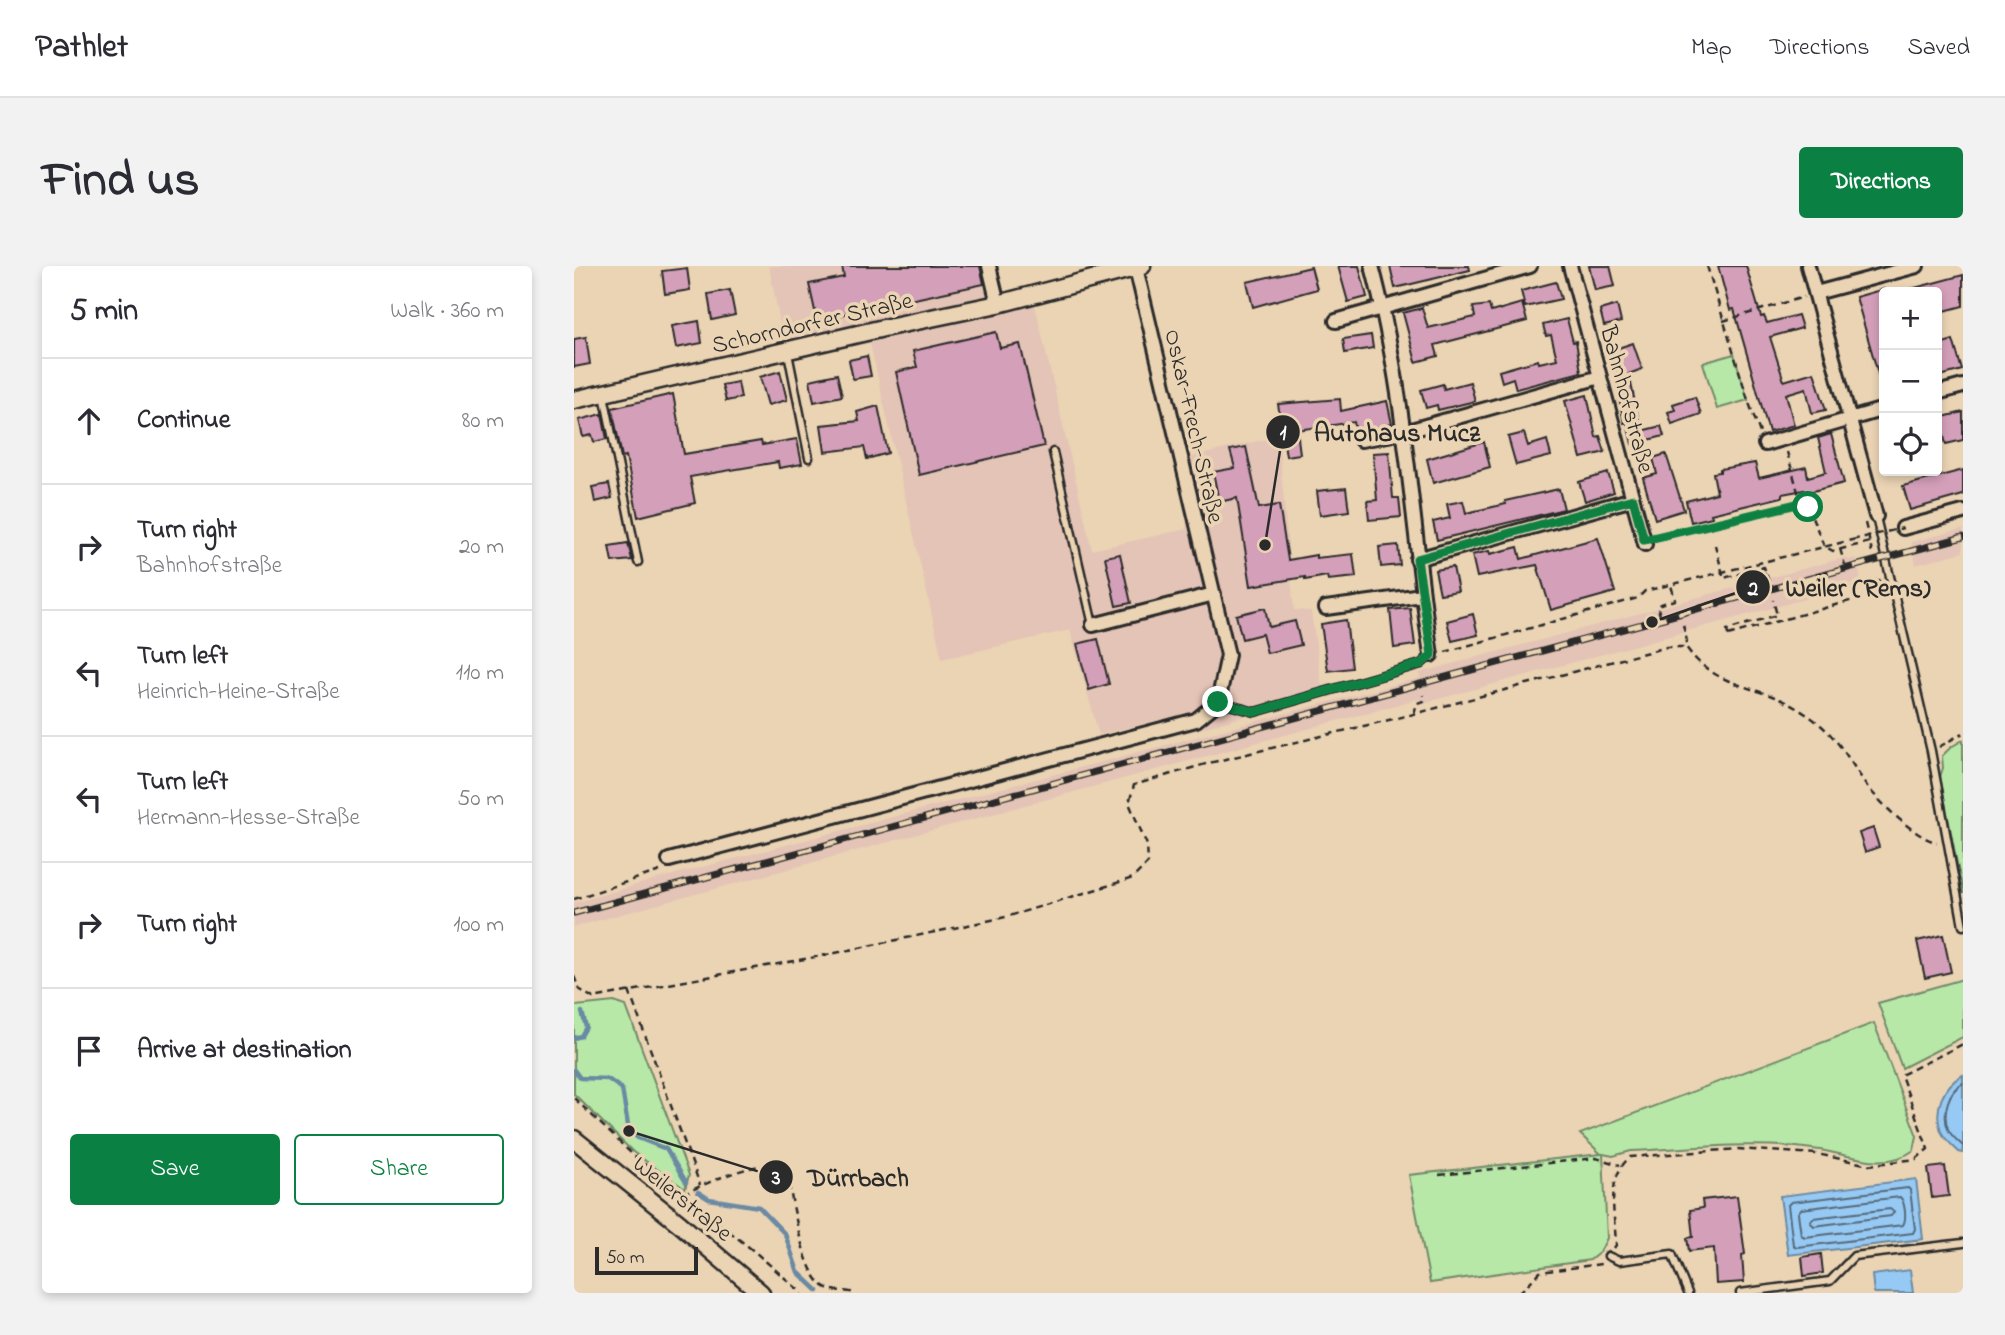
<!DOCTYPE html>
<html lang="en">
<head>
<meta charset="utf-8">
<style>
  body { margin:0; font-family:"Indie Flower",sans-serif; background:#f2f2f3; color:#2b2b33 }
  .controls { position:absolute; right:21px; top:21px; display:grid; overflow:hidden; border-radius:7px; box-shadow:0 4px 10px #0003 }
  .controls button { width:63px; height:63px; display:grid; place-items:center; padding:0; border:0; border-bottom:2px solid #e1e1e2; background:#fff; color:#2b2b33; font:35px sans-serif }
  .scale { position:absolute; left:21px; bottom:18px; width:103px; box-sizing:border-box; padding-left:7px; border:4px solid #2b2b2b; border-top:0; font-size:19px; line-height:24px; white-space:nowrap; color:#2b2b2b; -webkit-text-stroke:5px #ebd4b4; paint-order:stroke }
  .stop { position:absolute; width:21px; height:21px; margin:-16px; border:5px solid #0b8043; border-radius:50%; background:#fff }
  .stop.end { background:#0b8043; border-color:#fff; box-shadow:0 2px 7px #0008 }
  .list { margin:0; padding:0; list-style:none }
  h2 { display:flex; justify-content:space-between; align-items:center; height:91px; margin:0; padding:0 28px; font-size:30px }
  h2 small { font-size:23px; font-weight:400; color:#7c7c81 }
  .list li { display:grid; grid-template-columns:46px 1fr auto; gap:21px; align-items:center; box-sizing:border-box; height:126px; padding:0 28px; border-top:2px solid #e1e1e2 }
  .list b { display:block; font-size:26px; white-space:nowrap }
  .list p { margin:0; font-size:23px; white-space:nowrap; color:#7c7c81 }
  .list em { font-size:23px; font-style:normal; color:#7c7c81 }
  .actions { display:flex; gap:14px; padding:21px 28px }
  .actions a { flex:1; padding:16px 0; border:2px solid #0b8043; border-radius:7px; text-align:center; font-size:24px; color:#0b8043 }
  .actions .main { background:#0b8043; color:#fff }
  .icon { flex:none; width:38px; height:38px; fill:none; stroke:currentColor; stroke-width:2; stroke-linecap:round; stroke-linejoin:round }
  .map { position:relative; flex:none; width:1389px; height:1027px; overflow:hidden; border-radius:7px }
  header { display:flex; align-items:center; gap:42px; box-sizing:border-box; height:98px; padding:0 35px; background:#fff; border-bottom:2px solid #e1e1e2 }
  header strong { font-size:33px }
  nav { display:flex; gap:38px; margin-inline-start:auto; font-size:24px }
  .intro { display:flex; align-items:center; justify-content:space-between; box-sizing:border-box; height:168px; padding:0 42px }
  h1 { margin:0; font-size:49px }
  .button { padding:18px 32px; border-radius:7px; background:#0b8043; color:#fff; font-size:24px; font-weight:700 }
  main { display:flex; gap:42px; padding:0 42px }
  aside { flex:1; background:#fff; border-radius:7px; box-shadow:0 4px 10px #0003 }
  .map>svg:first-child { display:block }
</style>
</head>
<body>
<header>
<strong>Pathlet</strong>
<nav><a>Map</a><a>Directions</a><a>Saved</a></nav>
</header>
<div class="intro"><h1>Find us</h1><a class="button">Directions</a></div>
<main>
<aside>
<h2>5 min<small>Walk · 360 m</small></h2>
<ul class="list">
<li><svg class="icon" aria-label="ahead" viewBox="0 0 24 24"><path d="M12 20V5M6 11l6-6 6 6"/></svg><div><b>Continue</b></div><em>80 m</em></li>
<li><svg class="icon" aria-label="right" viewBox="0 0 24 24"><path d="M7 20v-9h11M14 6l5 5-5 5"/></svg><div><b>Turn right</b><p>Bahnhofstraße</p></div><em>20 m</em></li>
<li><svg class="icon" aria-label="left" viewBox="0 0 24 24"><path d="M17 20v-9H6M10 6l-5 5 5 5"/></svg><div><b>Turn left</b><p>Heinrich-Heine-Straße</p></div><em>110 m</em></li>
<li><svg class="icon" aria-label="left" viewBox="0 0 24 24"><path d="M17 20v-9H6M10 6l-5 5 5 5"/></svg><div><b>Turn left</b><p>Hermann-Hesse-Straße</p></div><em>50 m</em></li>
<li><svg class="icon" aria-label="right" viewBox="0 0 24 24"><path d="M7 20v-9h11M14 6l5 5-5 5"/></svg><div><b>Turn right</b></div><em>100 m</em></li>
<li><svg class="icon" aria-label="arrive" viewBox="0 0 24 24"><path d="M6 21V4h12l-3 4 3 4H6"/></svg><div><b>Arrive at destination</b></div></li>
</ul>
<div class="actions"><a class="main">Save</a><a>Share</a></div>
</aside>
<div class="map">
<svg width="1389" height="1027" viewBox="0 0 1389 1027">
  <rect width="100%" height="100%" fill="#ebd4b4"/>
  <filter id="ink" filterUnits="userSpaceOnUse"><feTurbulence type="fractalNoise" baseFrequency=".0143" numOctaves="2"/><feDisplacementMap in="SourceGraphic" scale="14" xChannelSelector="R" yChannelSelector="G"/><feConvolveMatrix kernelMatrix="1 2 1 2 8 2 1 2 1" color-interpolation-filters="sRGB"/></filter>
  <g filter="url(#ink)">
    <path fill="#e4c4b6" d="M195,0H406L418,48L461,39L518,284L612,263L618,191L704,170L720,344L737,345L749,428L618,465L612,447L525,469L496,364L368,393L296,77L213,93Z
      M1389,263V286L1342,299L1337,276Z
      M1269,292H1273L1274,294L1282,292L1287,315L1267,321L1269,328L1261,330L1253,327L846,438L844,433L0,661V637L83,613L846,412L845,407Z"/>
    <path fill="#b7e8a7" stroke="#718a69" stroke-width="2" d="M1160,88L1174,134L1143,143L1129,97Z
      M1389,474V628L1366,511L1369,502L1368,490L1377,481Z
      M1389,713V771L1328,802L1304,737Z
      M40,736L52,740L115,909L111,923L59,886L0,828V737L2,740Z
      M1300,757L1343,870L1340,884C1312,905 1277,889 1246,884C1184,874 1119,882 1057,885L1039,890L1029,888L1033,972L1026,986L1016,994L856,1017L835,909L1027,888L1006,868Z"/>
    <path fill="#96c9f3" stroke="#6b8aa3" stroke-width="2" d="M1389,809V887L1385,886C1379,880 1370,873 1367,865C1359,843 1369,820 1389,809Z
      M1342,913L1349,973L1214,989L1206,930Z
      M1336,1004L1339,1027H1300L1298,1009Z"/>
    <g fill="none" stroke-linecap="round" stroke-linejoin="round">
      <path stroke="#566a7b" stroke-width="2" d="M1389,817C1374,825 1368,847 1374,863C1376,869 1384,875 1389,880
        M1334,922L1336,924L1341,963L1339,967L1223,981L1219,979L1214,939L1217,936Z
        M1326,931C1331,936 1333,953 1329,959L1231,971L1227,969L1224,947L1227,943Z
        M1316,943L1320,946L1317,950L1240,960L1236,956L1239,952Z"/>
      <path stroke="#6b8aa3" stroke-width="4.5" d="M0,772L7,770L12,761L8,746
        M0,804L6,812L34,813L48,823L55,865L64,872L92,883L112,916
        M124,926L135,933L185,941L211,968L224,1006L244,1025"/>
    </g>
    <path fill="#d49fb9" stroke="#2b2b2b" stroke-width="2" d="M268,0H406L410,18L243,54L235,18L270,11Z
      M764,0H785L793,31L774,36Z
      M816,0H895L896,4L821,22Z
      M1015,0H1036L1041,20L1021,24Z
      M1144,0H1172L1187,51L1190,50L1193,57L1224,49L1228,62L1196,71L1210,115L1240,106L1252,144L1238,147L1232,122L1212,128L1220,159L1195,166L1160,43L1156,44Z
      M737,1L743,23L679,41L673,16Z
      M113,2L116,24L91,28L88,5Z
      M1389,9V40L1363,47V26H1338L1337,23Z
      M982,16L987,33L951,41L947,25Z
      M1310,23V117L1307,118L1282,31Z
      M156,24L161,49L138,54L134,28Z
      M948,37L953,55L861,79L864,90L842,96L829,47L848,42L854,62L901,51L899,41L915,39L917,46Z
      M1043,39L1047,56L1030,60L1026,44Z
      M993,53L999,76L1002,75L1007,106L942,123L939,112L928,116L925,105L964,94L965,97L983,93L977,69L972,70L969,59Z
      M125,55L128,77L102,82L98,60Z
      M422,66L426,82L446,78L470,180L345,209L322,106L343,101L339,85Z
      M797,69L799,82L771,87L769,73Z
      M12,71L16,98L0,101V73Z
      M1379,74L1388,104L1363,111V79Z
      M1059,77L1068,103L1055,108L1067,165L1087,160L1090,170L1058,178L1053,156L1050,157L1045,131L1050,129L1035,85Z
      M293,90L297,110L279,113L275,94Z
      M206,105L213,134L194,139L186,111Z
      M263,108L268,130L240,136L236,114Z
      M164,116L167,132L152,135L148,119Z
      M896,116L901,135L864,144L863,139L852,142L847,124L869,118L870,123Z
      M99,128L110,188L187,175L188,179L223,173L228,198L205,202L204,196L116,211L121,237L64,251L52,190L48,191L38,142Z
      M1013,129L1022,171L1026,170L1031,186L1007,192L991,135Z
      M1121,131L1127,148L1098,158L1094,146L1101,144L1099,138Z
      M766,133L767,145L813,135L818,158L782,166L780,156L723,164L726,188L712,190L704,138Z
      M304,140L314,187L293,193L290,181L251,186L247,159L285,155L283,146Z
      M1389,146V174L1372,178L1365,152Z
      M28,148L33,173L20,176L18,169L9,171L5,154Z
      M950,167L954,180L973,174L977,190L942,199L934,171Z
      M1257,168L1270,217L1231,227L1230,224L1208,228V231L1137,248L1138,251L1117,256L1112,235L1143,227L1139,207L1146,206V203L1181,197L1185,212L1232,201L1234,211L1252,206L1244,172Z
      M910,176L916,201L859,217L853,193Z
      M672,181L685,242L705,239L714,294L742,289V292L779,288L782,311L754,314L753,310L731,314V311L677,320L663,232L645,236L639,206L661,202L656,184Z
      M815,186L819,232H825L827,251L795,254L793,235L803,234L799,187Z
      M1092,188L1110,244L1081,253L1069,212L1083,208L1079,192Z
      M1389,204V229L1336,244L1329,220Z
      M1034,207L1040,226L1011,235L1005,216Z
      M35,218L38,232L21,236L18,221Z
      M772,222L775,245L746,249L743,225Z
      M985,223L990,243L863,274L859,256L876,252L873,238L889,235L892,247L932,238L931,235Z
      M1024,272L1041,326L977,344L963,299L903,311L898,289L915,285L916,288L944,281L947,293Z
      M54,277L58,294L38,296L35,280Z
      M824,279L826,299L807,301L805,281Z
      M546,288L557,337L542,340L531,291Z
      M879,301L884,325L866,328L861,304Z
      M691,342L695,361L721,355L727,379L693,387L688,368L668,373L662,349Z
      M836,342L841,379L820,382L816,344Z
      M899,348L904,369L878,375L873,355Z
      M772,354L778,402L754,405L747,358Z
      M524,373L535,418L515,424L503,378Z
      M1299,562L1305,581L1291,586L1285,567Z
      M1369,669L1377,706L1351,712L1343,675Z
      M1371,900L1375,930L1358,932L1354,902Z
      M1163,930L1171,988L1168,989L1170,1016L1142,1018L1140,982L1115,985L1113,972L1119,971L1116,944L1129,942L1128,934Z
      M1247,988L1249,1007L1230,1010L1228,991Z"/>
    <g fill="none" stroke-linecap="round" stroke-linejoin="round">
      <g stroke="#2b2b2b" stroke-width="11">
        <path id="lane" d="M214,87L235,192
          M30,129L64,296
          M479,186L519,359
          M1302,251L1357,485L1389,660
          M644,436L681,446L847,398L857,389
          M1034,990L1045,995L1098,988L1114,1027
          M1166,1027L1256,1015L1280,990L1389,977"/>
      </g>
      <g stroke="#2b2b2b" stroke-width="18">
        <path id="street" d="M415,0L424,38
          M798,0C832,127 838,260 857,389
          M996,0L1071,278
          M1234,0L1302,250
          M1242,27L1343,0
          M762,55L956,0
          M1363,127L1389,120
          M787,174L830,166L1026,111
          M1191,178L1310,143
          M1329,262L1389,246
          M843,293L1059,233
          M752,342L848,329
          M519,359L640,328
          M95,594L622,454L644,436L654,389L562,2"/>
      </g>
      <g stroke="#2b2b2b" stroke-width="21">
        <path id="secondary" d="M0,134L314,61L424,38L568,0
          M0,873L106,958L187,1027"/>
      </g>
      <path stroke="#2b2b2b" stroke-width="2.5" stroke-dasharray="7 5" stroke-linecap="butt" d="M1133,0L1174,134L1186,167
        M1149,55L1230,31
        M1213,186L1227,237L1234,241L1250,280L1259,285L1296,276
        M1291,257L1298,286
        M1084,271L1227,237
        M1141,279L1150,312L1190,301L1196,319
        M1266,283L1271,299
        M1305,313L1308,327
        M1258,318L1260,327L1305,314
        M1168,326L1164,314L1192,307
        M1086,349L1083,339L1101,334L1097,319
        M1109,359L1113,375L1112,381C1135,414 1163,417 1198,430C1218,438 1241,452 1256,468C1270,483 1281,503 1293,520C1305,536 1344,574 1363,576
        M1154,369L1308,326
        M1154,369L1153,364L1203,349L1199,334
        M871,386L1064,332L1071,325L1278,274
        M840,448L843,437L850,435L849,429
        M1365,481L1389,467
        M0,633L86,605
        M0,710L5,723L19,732L247,690L432,651L559,612L574,597L573,579L555,537L560,519L635,497L840,448L1093,381H1112
        M55,725L126,919
        M0,832L59,889L181,986L228,1027
        M865,909L1022,892L1046,899
        M109,929C126,919 179,896 198,900C206,901 210,909 214,915C220,939 229,1012 253,1022C261,1026 272,1024 280,1027
        M1040,982L1042,979C1041,948 1031,913 1056,891L1164,883L1243,888L1295,899L1342,893L1354,883L1327,809L1389,778
        M945,1027L966,1006L1027,998"/>
      <use href="#lane" stroke="#ebd4b4" stroke-width="6"/>
      <use href="#street" stroke="#ebd4b4" stroke-width="12"/>
      <use href="#secondary" stroke="#ebd4b4" stroke-width="16"/>
      <g stroke="#2b2b2b" stroke-width="7">
        <path id="rail" d="M0,647L1389,271"/>
      </g>
      <use href="#rail" stroke="#ebd4b4" stroke-width="4.5" stroke-dasharray="13" stroke-linecap="butt"/>
      <path stroke="#2b2b2b" stroke-width="2.5" stroke-dasharray="7 5" stroke-linecap="butt" d="M1278,274L1329,262"/>
    </g>
  </g>
  <g fill="none" stroke-linecap="round" stroke-linejoin="round" filter="url(#ink)">
    <path stroke="#0b8043" stroke-width="9" d="M644,436L681,446L847,398L858,389L843,293L1059,233L1070,274L1227,237L1234,241"/>
  </g>
  <g text-anchor="middle" stroke-width="7" stroke-linejoin="round" paint-order="stroke">
    <g font-size="24" fill="#2b2b2b" stroke="#ebd4b4">
      <text transform="translate(238 56) rotate(-13)" y="8">Schorndorfer Straße</text>
      <text transform="translate(1054 133) rotate(75)" y="8">Bahnhofstraße</text>
      <text transform="translate(621 160) rotate(77)" y="8">Oskar-Frech-Straße</text>
      <text transform="translate(109 932) rotate(39)" y="8">Weilerstraße</text>
    </g>
  </g>
  <path fill="none" stroke="#2b2b2b" stroke-width="2.5" d="M691 279L709 166M1078 356L1179 321M55 865L202 911"/>
  <g fill="#2b2b2b" stroke="#ebd4b4" stroke-width="2.5">
    <circle cx="691" cy="279" r="7"/>
    <circle cx="1078" cy="356" r="7"/>
    <circle cx="55" cy="865" r="7"/>
    <circle cx="709" cy="166" r="18"/>
    <circle cx="1179" cy="321" r="18"/>
    <circle cx="202" cy="911" r="18"/>
  </g>
  <g font-size="21" text-anchor="middle" font-weight="bold" fill="#fff">
    <text x="709" y="173">1</text>
    <text x="1179" y="329">2</text>
    <text x="202" y="918">3</text>
  </g>
  <g font-size="26" text-anchor="middle" font-weight="bold" fill="#2b2b2b" stroke="#ebd4b4" stroke-width="7" stroke-linejoin="round" paint-order="stroke">
    <text x="823" y="175">Autohaus Mucz</text>
    <text x="1284" y="330">Weiler (Rems)</text>
    <text x="284" y="920">Dürrbach</text>
  </g>
</svg>
<div class="controls">
<button>+</button>
<button>−</button>
<button><svg class="icon" aria-label="locate" viewBox="0 0 24 24"><circle cx="12" cy="12" r="6"/><path d="M12 2v4M12 18v4M2 12h4M18 12h4"/></svg></button>
</div>
<div class="scale">50 m</div>
<div class="stop" style="left:1234px;top:241px"></div>
<div class="stop end" style="left:644px;top:436px"></div>
</div>
</main>
</body>
</html>
